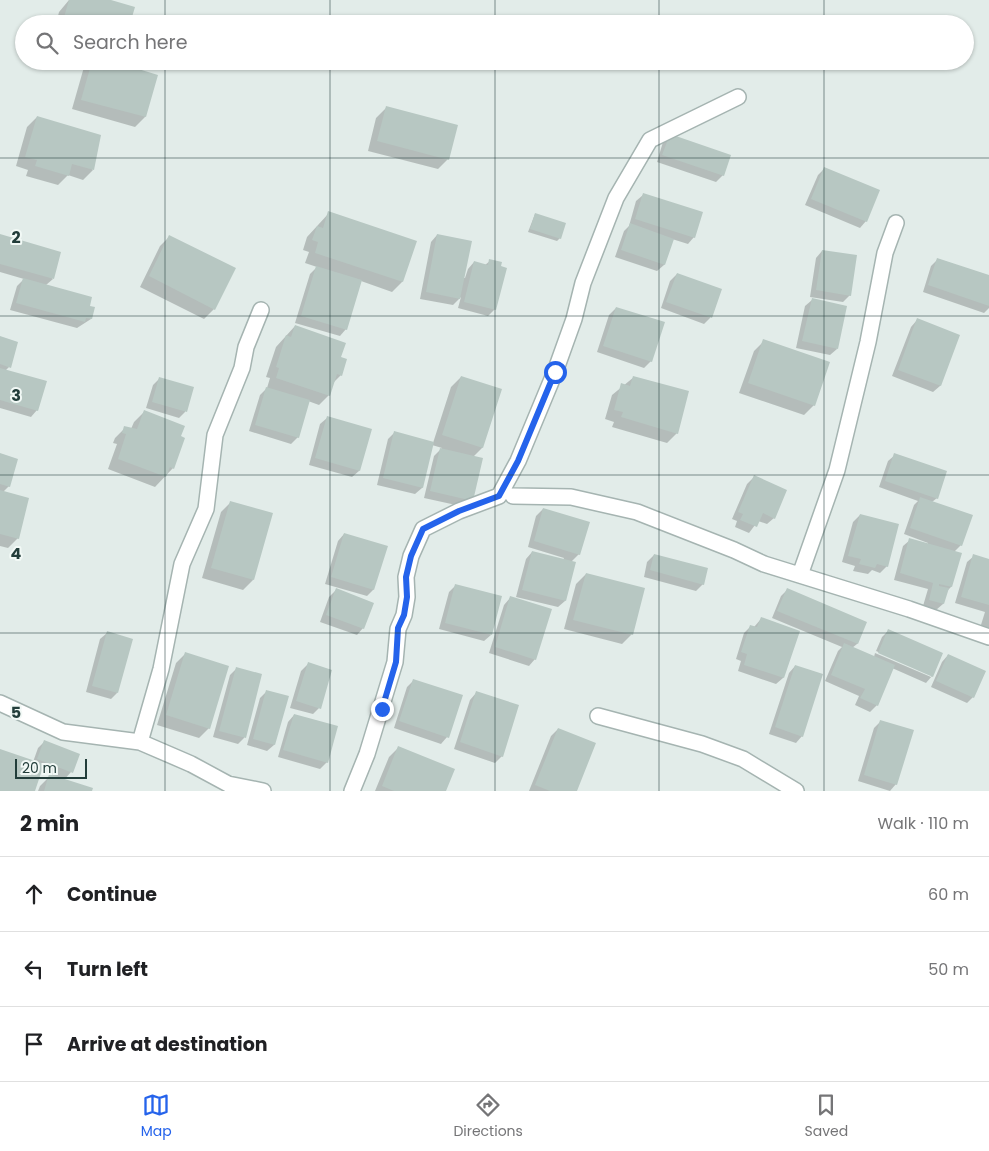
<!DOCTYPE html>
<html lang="en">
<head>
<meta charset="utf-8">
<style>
  body { margin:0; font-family:Poppins,sans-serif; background:#f6f6f6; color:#202124 }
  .scale { position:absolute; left:15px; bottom:12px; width:72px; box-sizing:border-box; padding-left:5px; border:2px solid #223d3a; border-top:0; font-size:14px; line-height:18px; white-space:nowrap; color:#223d3a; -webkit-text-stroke:4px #f2f9f6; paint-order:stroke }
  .stop { position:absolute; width:15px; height:15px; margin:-11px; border:4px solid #2563eb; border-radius:50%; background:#fff }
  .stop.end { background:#2563eb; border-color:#fff; box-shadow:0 1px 5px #0008 }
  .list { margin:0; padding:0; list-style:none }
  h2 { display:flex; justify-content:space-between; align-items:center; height:65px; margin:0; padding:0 20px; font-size:21px }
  h2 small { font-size:16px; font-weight:400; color:#757577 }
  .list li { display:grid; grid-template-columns:32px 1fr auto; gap:15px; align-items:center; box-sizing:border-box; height:75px; padding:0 20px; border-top:1px solid #e0e0e0 }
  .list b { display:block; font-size:19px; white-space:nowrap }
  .list em { font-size:16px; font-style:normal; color:#757577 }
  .icon { flex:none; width:28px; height:28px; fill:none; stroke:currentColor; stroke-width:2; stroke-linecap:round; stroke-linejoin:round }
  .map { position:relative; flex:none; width:989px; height:791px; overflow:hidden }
  .search { position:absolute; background:#fff; box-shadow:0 1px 4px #0004; left:15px; right:15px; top:15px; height:55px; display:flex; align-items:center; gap:12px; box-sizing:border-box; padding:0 18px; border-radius:28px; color:#757577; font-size:19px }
  .sheet { height:290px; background:#fff }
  nav { display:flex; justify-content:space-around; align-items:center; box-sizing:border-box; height:70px; border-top:1px solid #e0e0e0; background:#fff; font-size:14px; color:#757577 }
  nav a { display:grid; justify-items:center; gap:2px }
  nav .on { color:#2563eb }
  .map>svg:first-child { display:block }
</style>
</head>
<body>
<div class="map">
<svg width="989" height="791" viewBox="0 0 989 791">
  <rect width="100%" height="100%" fill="#e2ece9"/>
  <path fill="#0003" d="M69,0H107L129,24H56L59,12Z
    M90,61H110L156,76L145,117L135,127L72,109L84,67Z
    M386,108L448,159L438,169L368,151L376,118Z
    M37,117L93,170L83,180L68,175L58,185L26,176L28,170L16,166L27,127Z
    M670,136L723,175L716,182L657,162L663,142Z
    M824,169L866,221L860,228L805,205L818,175Z
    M643,195L694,237L688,244L672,239L664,265L657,271L615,257L624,231L629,226L636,201Z
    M329,213L415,242L402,282L392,292L361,281L346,329L340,336L295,323L310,274L317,267L305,263L309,252L303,250L307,237Z
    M535,214L560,238L557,241L528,232Z
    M437,235L463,278H465L468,269L474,262L485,265L490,261L495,309L488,316L458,308L461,297L453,305L420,299L431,242Z
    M0,236L53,279L46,285L89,306L91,319L77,328L10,310L17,286L24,279L0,272Z
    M170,236L214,309L204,319L140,287L160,246Z
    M822,251L850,295L843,302L810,297L816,258Z
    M938,259L989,276V308L984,313L923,292L931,266Z
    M677,274L720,290L710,318L704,324L661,308L670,281Z
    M812,300L837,349L830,355L796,348L805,306Z
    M616,308L651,361L644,368L597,352L609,315Z
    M917,320L958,336L940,386L933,392L892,376L911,327Z
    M295,326L340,358L341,375L333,383L329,395L319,405L308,401L298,437L291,444L249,431L260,395L267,388L270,378L266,377L276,347Z
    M0,338L9,367L5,371L37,410L31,417L0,408Z
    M764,341L814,405L804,415L739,393L754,351Z
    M461,377L501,390L482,448L473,457L482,459L465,507L424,498L434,456L442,448L432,445L422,488L415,494L377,485L388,439L394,433L433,443L451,387Z
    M634,377L677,433L667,443L612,427L614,422L605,419L612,395Z
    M160,378L192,388L185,412L179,418L146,408L153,385Z
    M144,412L173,468L155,487L108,469L117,444L113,443L115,438L125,428L131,429L134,422Z
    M327,418L371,430L359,471L352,477L309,465L320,424Z
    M0,455L9,486L3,492L18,538L8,548L0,546Z
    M895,455L937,498L932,502L961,545L954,552L951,587L946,592L943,604L936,610L923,606L928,589L894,580L903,546L910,540L927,545L928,543L904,534L914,505L918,501L879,487L888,461Z
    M754,477L774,518L767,524L758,521L749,533L735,527L737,521L732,519L747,484Z
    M231,502L253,580L243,590L202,578L221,512Z
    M543,509L579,554L571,562L565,601L558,607L516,597L526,559L532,552L563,560L564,558L528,547L536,516Z
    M860,515L887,566L880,573L872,570L868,574L853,571L855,566L842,562L853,522Z
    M344,534L386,547L373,590L367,596L325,584L338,541Z
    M654,555L703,584L696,591L644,577L647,562Z
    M974,556L989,560V631L980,628L985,612L955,603L967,562Z
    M586,574L632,634L622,644L564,629L576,584Z
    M456,585L491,635L484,641L439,629L449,592Z
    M336,590L363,628L357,635L320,622L329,597Z
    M787,590L865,622L857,644L852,648L874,657L875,653L931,677V674L876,651L882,637L888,631L942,654L932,676L926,683L892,668L877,705L870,712L855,705L859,696L825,681L838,651L842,647L772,618L781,596Z
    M510,598L535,659L529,666L489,653L504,605Z
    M761,619L799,632L783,678L776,684L738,671L741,661L736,659L744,633L751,626L754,627Z
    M107,633L117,693L111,699L86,692L100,639Z
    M186,653L209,728L199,738L157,725L176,663Z
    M948,655L973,697L967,703L931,687L942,662Z
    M308,664L319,708L313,714L290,708L301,671Z
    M795,666L802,736L796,743L769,734L789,673Z
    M237,668L261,675L244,738L238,744L213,737L230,675Z
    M414,680L447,737L441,744L394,728L407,687Z
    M267,691L274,745L267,751L247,745L260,698Z
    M476,693L502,756L495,763L454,749L470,700Z
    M294,715L327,762L320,769L278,757L288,722Z
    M881,721L896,784L890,791L858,781L874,728Z
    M558,729L576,791H529L551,736Z
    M44,742L78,755L71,772L64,780L91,791H38L40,786L52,774L41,770L34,791H0V750L33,762L38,748Z
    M399,747L444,791H375L389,757Z"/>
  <path fill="#b7c7c2" d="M69,0H111L135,7L130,24H62Z
    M92,61H112L158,75L146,117L81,100Z
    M386,106L458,125L449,160L377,141Z
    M37,116L101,135L94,170L72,164L69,176L35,166L37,160L25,157Z
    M670,134L731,155L724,176L662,155Z
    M824,167L880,190L867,222L811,199Z
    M643,193L703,212L695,238L635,219Z
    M328,211L417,241L403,282L315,253L318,242L312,240L317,226L323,228Z
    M535,213L566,223L561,239L530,229Z
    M630,223L674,239L665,265L621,250Z
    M0,234L61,252L54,279L0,264Z
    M437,234L472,241L460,299L426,292Z
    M169,235L236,268L215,310L149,276Z
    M822,250L857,255L851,296L816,290Z
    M937,258L989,275V306L928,285Z
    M489,259L502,262L501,266L507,268L496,310L464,302L474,261L488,265Z
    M316,266L362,280L347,330L301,316Z
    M677,273L722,289L712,318L666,302Z
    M23,278L92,297L90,306L95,307L92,319L86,318L85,322L16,303Z
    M812,298L847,306L838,349L802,341Z
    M616,307L665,322L652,362L603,346Z
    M917,318L960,335L941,386L898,370Z
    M295,325L346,343L341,357L347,359L342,376L337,374L330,396L276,378L279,368L276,367L286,335L291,337Z
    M0,336L18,342L11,368L0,364Z
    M763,339L830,362L815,406L748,383Z
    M0,368L47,381L38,411L0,400Z
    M461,376L502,389L483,448L442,435Z
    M633,376L689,391L678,434L621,417L623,412L614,410L621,383L630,386Z
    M159,377L194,387L187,412L152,402Z
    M266,387L310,400L299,438L255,425Z
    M144,410L185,426L181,436L185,438L174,469L170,467L166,477L118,459L126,434L122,433L124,426L137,429Z
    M327,416L372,429L360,471L315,458Z
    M394,431L434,442L423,488L383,478Z
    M440,448L483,458L473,501L430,491Z
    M0,453L18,459L10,487L0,484Z
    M894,453L947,471L938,499L885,481Z
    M754,475L787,490L775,519L763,513L757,527L740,520L743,514L738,512Z
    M0,490L29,498L19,539L0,534Z
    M920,497L973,515L962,546L910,528Z
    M230,501L273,513L254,580L211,568Z
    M543,508L590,522L580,555L534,541Z
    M860,514L899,524L888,567L877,564L875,568L859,564L861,559L848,556Z
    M344,533L388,546L374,590L331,577Z
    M909,538L962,553L952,587L939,584V586L949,588L944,604L929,600L933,583L900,573Z
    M532,551L576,562L566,601L522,590Z
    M654,554L708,568L704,585L650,570Z
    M973,554L989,559V605L961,597Z
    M586,573L645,588L633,635L573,620Z
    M455,584L502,596L492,635L445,623Z
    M336,588L374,603L364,629L326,615Z
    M787,588L867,622L858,644L777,611Z
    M510,596L552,609L536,660L495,647Z
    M761,617L800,631L784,678L744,665L747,654L741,652L750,625L757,627Z
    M888,629L943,653L933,677L878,653Z
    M107,631L133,639L118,693L92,686Z
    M844,643L895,665L878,706L860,698L865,689L831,675Z
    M185,652L229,666L210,729L166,715Z
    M948,654L986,671L974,698L936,681Z
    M308,662L332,670L321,709L296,701Z
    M795,665L823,674L803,737L775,727Z
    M236,667L262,674L246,738L219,731Z
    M413,679L463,695L449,738L399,721Z
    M266,690L289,696L275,745L253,739Z
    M476,691L519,705L503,757L460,742Z
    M294,714L338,726L328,763L283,750Z
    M880,720L914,730L897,785L864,775Z
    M558,728L596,743L577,791H550L535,785Z
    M44,740L80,754L73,773L37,759Z
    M398,746L455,769L446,791H394L382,786Z
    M0,749L44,764L35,791H0Z
    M49,774L93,788L92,791H44Z"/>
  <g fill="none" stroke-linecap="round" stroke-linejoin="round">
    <g stroke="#a5b4b1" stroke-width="18">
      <path id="street" d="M513,496L571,497L637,512L734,550L764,564L909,609L989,637
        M800,575L837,470L868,342L885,253L896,223
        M0,703L63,732L140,742L191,764L228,784L263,791
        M598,716L702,744L743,759L796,791
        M140,742L161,669L182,564L206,509L215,435L242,368L246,347L261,310
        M352,791L367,754L395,662L398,629L404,615L407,597L406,577L411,556L423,529L459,511L499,496L518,461L555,372L574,319L583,283L616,198L650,140L738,97"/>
    </g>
    <use href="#street" stroke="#fff" stroke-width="15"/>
  </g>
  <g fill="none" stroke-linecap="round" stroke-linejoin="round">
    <path stroke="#2563eb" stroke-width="6" d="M382,709L396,662L398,628L404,615L407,597L406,577L411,556L423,529L459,511L499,496L518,461L555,372"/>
  </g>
  <path fill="none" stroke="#223d3a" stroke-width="1" stroke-opacity="0.55" d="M165,0V24M330,0V24M495,0V24M659,0V24M824,0V24M165,61V791M330,61V791M495,61V791M659,61V791M824,61V791M0,158H989M0,316H989M0,475H989M0,633H989"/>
  <g font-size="16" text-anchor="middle" font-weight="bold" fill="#223d3a" stroke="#f2f9f6" stroke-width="4" stroke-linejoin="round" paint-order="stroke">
    <text x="16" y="243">2</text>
    <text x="16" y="401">3</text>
    <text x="16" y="559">4</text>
    <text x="16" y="718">5</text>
  </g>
</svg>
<div class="scale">20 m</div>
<div class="stop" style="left:555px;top:372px"></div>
<div class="stop end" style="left:382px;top:709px"></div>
<div class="search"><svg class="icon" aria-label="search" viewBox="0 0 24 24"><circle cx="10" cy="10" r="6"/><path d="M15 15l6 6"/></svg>Search here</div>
</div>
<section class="sheet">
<h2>2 min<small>Walk · 110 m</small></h2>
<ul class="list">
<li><svg class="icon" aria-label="ahead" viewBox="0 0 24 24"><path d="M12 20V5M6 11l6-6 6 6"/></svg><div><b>Continue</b></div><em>60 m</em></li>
<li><svg class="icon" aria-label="left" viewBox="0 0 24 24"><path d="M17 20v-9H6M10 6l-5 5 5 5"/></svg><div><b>Turn left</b></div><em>50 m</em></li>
<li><svg class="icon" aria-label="arrive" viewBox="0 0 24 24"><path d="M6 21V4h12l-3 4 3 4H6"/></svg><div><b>Arrive at destination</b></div></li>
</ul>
</section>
<nav>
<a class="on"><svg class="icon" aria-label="map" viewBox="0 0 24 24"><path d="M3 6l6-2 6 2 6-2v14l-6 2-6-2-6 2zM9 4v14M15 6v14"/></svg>Map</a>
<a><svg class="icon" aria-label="directions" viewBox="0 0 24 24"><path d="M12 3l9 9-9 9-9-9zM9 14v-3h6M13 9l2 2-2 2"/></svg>Directions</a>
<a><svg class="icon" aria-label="saved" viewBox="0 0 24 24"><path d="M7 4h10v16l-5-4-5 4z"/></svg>Saved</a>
</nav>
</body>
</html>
